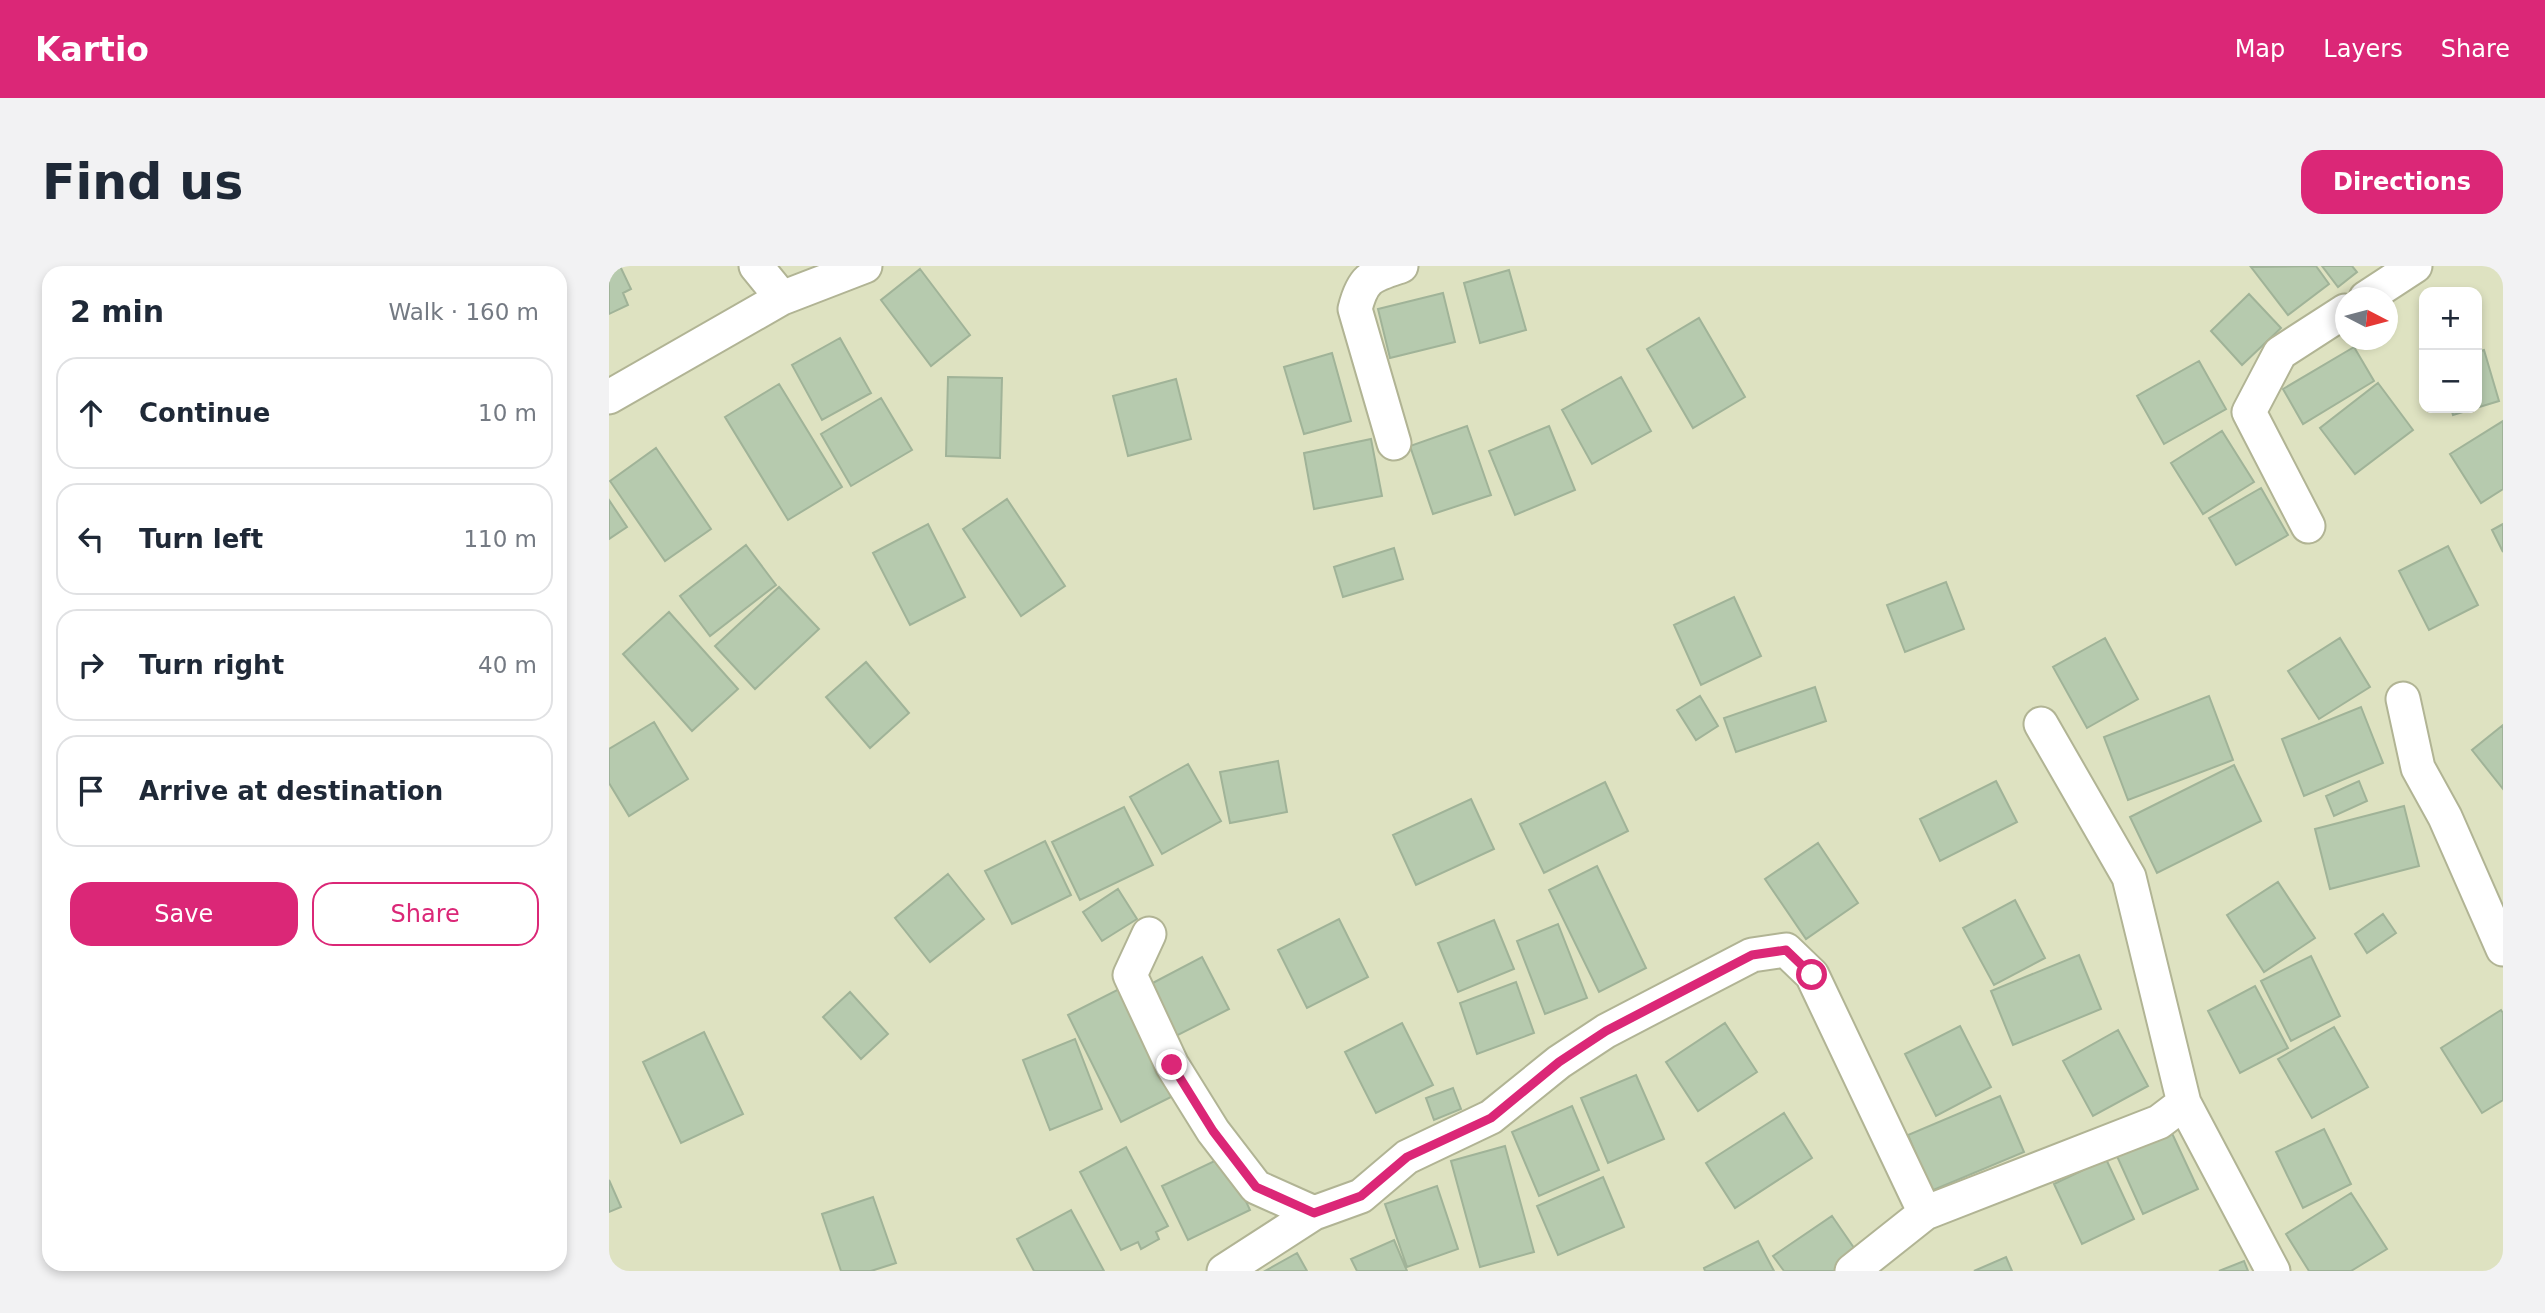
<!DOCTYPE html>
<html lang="en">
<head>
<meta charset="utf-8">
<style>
  body { margin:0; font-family:"DejaVu Sans",sans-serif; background:#f2f2f3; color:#1f2937 }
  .controls { position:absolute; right:21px; top:21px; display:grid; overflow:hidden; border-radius:14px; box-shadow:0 4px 10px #0003 }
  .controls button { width:63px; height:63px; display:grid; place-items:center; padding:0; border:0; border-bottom:2px solid #e0e1e3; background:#fff; color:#1f2937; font:35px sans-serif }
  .compass { position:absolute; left:1726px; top:21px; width:63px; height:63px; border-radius:50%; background:#fff; box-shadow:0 4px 10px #0003; rotate:96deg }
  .stop { position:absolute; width:21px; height:21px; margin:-16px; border:5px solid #db2777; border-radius:50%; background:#fff }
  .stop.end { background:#db2777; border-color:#fff; box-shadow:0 2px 7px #0008 }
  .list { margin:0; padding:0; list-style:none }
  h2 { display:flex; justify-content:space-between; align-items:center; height:91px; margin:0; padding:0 28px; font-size:30px }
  h2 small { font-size:23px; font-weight:400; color:#747a83 }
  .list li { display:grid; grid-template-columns:46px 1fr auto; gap:21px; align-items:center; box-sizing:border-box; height:112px; margin:0 14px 14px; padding:0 14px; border:2px solid #e0e1e3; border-radius:21px }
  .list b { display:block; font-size:26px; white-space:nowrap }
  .list em { font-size:23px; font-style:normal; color:#747a83 }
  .actions { display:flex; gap:14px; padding:21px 28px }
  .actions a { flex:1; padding:16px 0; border:2px solid #db2777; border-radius:21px; text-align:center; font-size:24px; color:#db2777 }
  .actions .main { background:#db2777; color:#fff }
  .icon { flex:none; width:38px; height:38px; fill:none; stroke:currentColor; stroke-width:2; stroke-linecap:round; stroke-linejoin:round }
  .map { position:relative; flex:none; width:1894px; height:1005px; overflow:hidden; border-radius:21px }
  header { display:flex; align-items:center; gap:42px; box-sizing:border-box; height:98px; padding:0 35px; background:#db2777; color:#fff }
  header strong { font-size:33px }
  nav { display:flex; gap:38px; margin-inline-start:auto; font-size:24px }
  .intro { display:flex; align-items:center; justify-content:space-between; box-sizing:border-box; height:168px; padding:0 42px }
  h1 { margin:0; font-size:49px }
  .button { padding:18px 32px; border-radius:21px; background:#db2777; color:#fff; font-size:24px; font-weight:700 }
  main { display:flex; gap:42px; padding:0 42px }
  aside { flex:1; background:#fff; border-radius:21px; box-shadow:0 4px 10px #0003 }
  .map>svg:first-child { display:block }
</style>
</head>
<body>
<header>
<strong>Kartio</strong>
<nav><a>Map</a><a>Layers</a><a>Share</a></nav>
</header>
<div class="intro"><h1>Find us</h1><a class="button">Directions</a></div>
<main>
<aside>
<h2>2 min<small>Walk · 160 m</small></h2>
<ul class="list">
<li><svg class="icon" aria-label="ahead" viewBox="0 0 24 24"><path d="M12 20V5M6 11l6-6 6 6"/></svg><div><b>Continue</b></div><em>10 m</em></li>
<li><svg class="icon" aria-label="left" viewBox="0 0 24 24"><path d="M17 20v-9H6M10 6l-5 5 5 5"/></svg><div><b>Turn left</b></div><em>110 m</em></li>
<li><svg class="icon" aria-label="right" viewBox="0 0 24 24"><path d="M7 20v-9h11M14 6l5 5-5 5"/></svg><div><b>Turn right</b></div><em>40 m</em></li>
<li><svg class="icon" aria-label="arrive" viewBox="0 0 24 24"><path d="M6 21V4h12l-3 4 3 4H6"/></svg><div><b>Arrive at destination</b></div></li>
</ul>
<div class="actions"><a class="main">Save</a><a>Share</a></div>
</aside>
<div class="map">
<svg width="1894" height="1005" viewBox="0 0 1894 1005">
  <rect width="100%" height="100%" fill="#dee2c1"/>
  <path fill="#b6caae" stroke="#a0b398" stroke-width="2" d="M0,0H11L22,23L14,27L19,39L0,48Z
    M1707,0L1720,18L1679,49L1642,1Z
    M1713,0H1743L1748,6L1729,21Z
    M311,3L361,69L322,100L272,34Z
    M900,4L917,64L871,77L855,17Z
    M834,27L846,76L781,92L769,43Z
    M1640,28L1672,62L1633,99L1602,65Z
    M1090,52L1136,131L1084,162L1038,83Z
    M231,72L262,127L213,154L183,99Z
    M1745,81L1765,115L1694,158L1674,123Z
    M1875,84L1890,135L1844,149L1842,142H1868V86Z
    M723,87L742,155L695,168L675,101Z
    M1590,95L1617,143L1555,178L1528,130Z
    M339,111L393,112L391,192L337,190Z
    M1012,111L1042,165L983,198L953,144Z
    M567,113L582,173L519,190L504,130Z
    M1769,117L1804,164L1746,208L1711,162Z
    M170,118L233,221L179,254L116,151Z
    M272,132L303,184L242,220L212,168Z
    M1894,155V223L1872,237L1841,188Z
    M858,160L882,229L824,248L801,180Z
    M940,160L966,224L906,249L880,185Z
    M1613,165L1645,216L1594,248L1562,197Z
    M762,173L773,230L705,243L695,187Z
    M47,182L102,263L56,295L1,215Z
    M1652,222L1679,269L1627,299L1600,252Z
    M398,233L456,320L412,350L354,263Z
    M0,234L18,261L0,273Z
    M319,258L356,331L301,359L264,287Z
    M1894,258V286L1883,264Z
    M137,279L167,319L101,370L71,330Z
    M1839,280L1869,339L1820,364L1790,305Z
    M785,282L794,313L734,331L725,301Z
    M1337,316L1355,363L1296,386L1278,339Z
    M170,321L210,363L146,423L106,380Z
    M1125,331L1152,390L1092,419L1065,359Z
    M60,346L129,423L83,465L14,388Z
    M1496,372L1529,433L1478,462L1444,401Z
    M1731,372L1761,421L1710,453L1679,405Z
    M257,396L300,447L261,482L217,431Z
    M1206,421L1217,455L1127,486L1115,452Z
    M1091,430L1109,460L1087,474L1068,444Z
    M1600,430L1624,494L1519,534L1495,471Z
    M1752,441L1774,497L1695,530L1673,473Z
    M45,456L79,513L20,550L0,517V483Z
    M1894,459V523L1863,484Z
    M669,495L678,546L621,557L611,506Z
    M579,498L612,555L553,588L521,531Z
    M1625,499L1652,555L1548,607L1521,551Z
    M1387,515L1408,556L1331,595L1311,553Z
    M1750,515L1758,535L1725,550L1717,530Z
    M996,516L1019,565L935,607L911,558Z
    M862,533L885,583L807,619L784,569Z
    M1795,540L1810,600L1721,623L1706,563Z
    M515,541L544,599L471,634L443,576Z
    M436,575L462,629L403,658L376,605Z
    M1209,577L1249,637L1197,673L1156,613Z
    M988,600L1037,702L990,726L940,624Z
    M339,608L375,653L321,696L286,652Z
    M1669,616L1706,672L1655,706L1618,649Z
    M509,623L528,653L493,675L474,646Z
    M1406,634L1436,692L1385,719L1354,662Z
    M1774,648L1787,667L1758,687L1746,668Z
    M730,653L759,711L698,742L669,684Z
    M885,654L905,703L849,726L829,677Z
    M949,658L978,732L936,748L908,675Z
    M1470,689L1492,743L1404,779L1382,725Z
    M1702,690L1731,750L1682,775L1652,715Z
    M593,691L620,743L565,771L538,720Z
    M907,716L925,767L868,788L851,737Z
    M516,720L570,827L512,856L459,749Z
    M1646,720L1679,782L1631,807L1599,745Z
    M241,726L279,768L252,793L214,751Z
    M1892,744L1894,747V834L1873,847L1832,782Z
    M793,757L824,819L767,847L736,786Z
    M1116,757L1148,806L1089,845L1057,796Z
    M1351,760L1382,821L1327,850L1296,788Z
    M1725,761L1759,821L1703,852L1669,793Z
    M1509,764L1539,820L1484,850L1454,795Z
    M95,766L134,848L72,877L34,796Z
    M466,773L493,843L441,864L414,794Z
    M1027,809L1055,873L999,897L972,832Z
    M844,822L852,843L825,854L817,832Z
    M1391,830L1415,886L1322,925L1299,869Z
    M963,840L990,904L930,930L903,866Z
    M1175,847L1203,892L1126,942L1097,897Z
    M1561,863L1589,923L1534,948L1507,888Z
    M1715,863L1742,918L1694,942L1667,886Z
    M896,880L925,986L871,1001L842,895Z
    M517,881L559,960L547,966L550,973L532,983L529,976L512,984L471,906Z
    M616,890L641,944L579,974L553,920Z
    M1497,893L1525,953L1473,978L1445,918Z
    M994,911L1015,961L949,989L928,940Z
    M0,914L12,941L0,946Z
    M828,920L849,983L798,1001L776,938Z
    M1742,927L1778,983L1742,1005H1700L1677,968Z
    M264,931L287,997L262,1005H232L213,948Z
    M462,944L495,1005H425L408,973Z
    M1223,950L1252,992L1233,1005H1175L1164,990Z
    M785,974L798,1005H748L742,993Z
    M1149,975L1165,1005H1096L1095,1002Z
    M688,987L698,1005H656Z
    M1397,991L1403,1005H1365Z
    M1635,995L1639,1005H1610Z"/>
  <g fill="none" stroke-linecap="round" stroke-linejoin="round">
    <g stroke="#b1b494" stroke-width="37">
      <path id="minor" d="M147,0L173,32
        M1757,32L1806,0
        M0,131L173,32L256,0
        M785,177L746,43C754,11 762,10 792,0
        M1699,260L1640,146L1671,87L1736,45
        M1794,433L1809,502L1836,551L1894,683
        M1432,458L1520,611L1575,837L1664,1005
        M540,668L521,709L563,799L604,865L647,921L705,947L752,930L798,891L882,851L950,796L997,765L1143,689L1177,684L1203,709L1316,947
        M615,1005L705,947
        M1243,1005L1316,947L1550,856L1575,837"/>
    </g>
    <use href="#minor" stroke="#fff" stroke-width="33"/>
  </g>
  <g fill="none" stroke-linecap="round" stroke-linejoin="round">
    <path stroke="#db2777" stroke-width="9" d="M563,799L604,865L647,921L705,947L752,930L798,891L882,852L950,796L997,765L1143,689L1177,684L1203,709"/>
  </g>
</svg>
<div class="controls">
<button>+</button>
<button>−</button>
</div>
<svg class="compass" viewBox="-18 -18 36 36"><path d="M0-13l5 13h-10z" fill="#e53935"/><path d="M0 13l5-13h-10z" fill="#747a83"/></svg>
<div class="stop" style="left:1203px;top:709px"></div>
<div class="stop end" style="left:563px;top:799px"></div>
</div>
</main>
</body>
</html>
